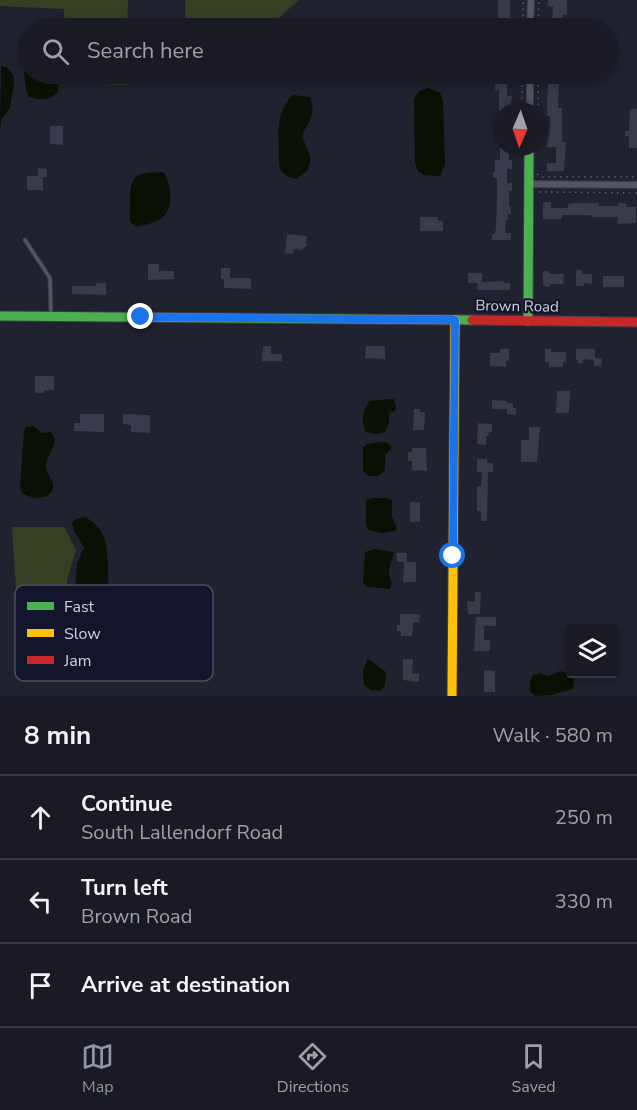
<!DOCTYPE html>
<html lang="en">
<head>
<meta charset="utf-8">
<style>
  body { margin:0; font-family:"Nunito Sans",sans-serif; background:#262730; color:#f1f3f6 }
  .controls { position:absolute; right:18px; bottom:18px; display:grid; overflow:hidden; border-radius:6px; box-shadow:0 3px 9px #0003 }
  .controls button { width:54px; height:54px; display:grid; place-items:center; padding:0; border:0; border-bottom:2px solid #373841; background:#191a23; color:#f1f3f6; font:30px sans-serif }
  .compass { position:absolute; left:493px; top:102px; width:54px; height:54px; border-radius:50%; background:#191a23; box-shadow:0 3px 9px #0003; rotate:182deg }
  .stop { position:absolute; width:18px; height:18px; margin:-14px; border:4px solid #1a73e8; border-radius:50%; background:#fff }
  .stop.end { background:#1a73e8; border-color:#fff; box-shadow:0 2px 6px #0008 }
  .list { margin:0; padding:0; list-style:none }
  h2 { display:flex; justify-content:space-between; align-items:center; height:78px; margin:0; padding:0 24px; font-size:26px }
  h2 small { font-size:20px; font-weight:400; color:#9fa1a6 }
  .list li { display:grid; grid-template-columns:39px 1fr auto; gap:18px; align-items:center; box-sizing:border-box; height:84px; padding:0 24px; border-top:2px solid #373841 }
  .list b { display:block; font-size:22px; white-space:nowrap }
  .list p { margin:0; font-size:20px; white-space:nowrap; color:#9fa1a6 }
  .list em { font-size:20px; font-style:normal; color:#9fa1a6 }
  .icon { flex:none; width:33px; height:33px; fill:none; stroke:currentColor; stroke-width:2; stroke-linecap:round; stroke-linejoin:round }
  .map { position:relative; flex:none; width:637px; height:696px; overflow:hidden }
  .search { position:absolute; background:#191a23; box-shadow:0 3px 9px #0003; left:18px; right:18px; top:18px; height:66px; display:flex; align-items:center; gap:15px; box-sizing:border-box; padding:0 21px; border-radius:33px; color:#9fa1a6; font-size:22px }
  .sheet { height:330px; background:#191a23 }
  nav { display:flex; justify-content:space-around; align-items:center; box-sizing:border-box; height:84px; border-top:2px solid #373841; background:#191a23; font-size:16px; color:#9fa1a6 }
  nav a { display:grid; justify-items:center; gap:3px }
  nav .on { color:#9294a3 }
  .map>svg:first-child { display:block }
</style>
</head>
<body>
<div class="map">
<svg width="637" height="696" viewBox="0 0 637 696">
  <rect width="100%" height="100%" fill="#21222f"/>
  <path fill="#373f23" d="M0,0H128L127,28H65L64,9L0,6Z
    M185,0H299L267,28H185Z
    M67,74H126V85L67,83Z
    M12,527H64L76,550L67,580L68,603L18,620Z"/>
  <path fill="#0a1004" d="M28,44V74H59L58,92C51,101 39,100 29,97C22,85 24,57 28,44Z
    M1,66L8,68L13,75L14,83L10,108L2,118L0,130Z
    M428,88L440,93L443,100L445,164L440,176L424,175L418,171L415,163L414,99L419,91Z
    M293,95L310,97C317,114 308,121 302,136L311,159L307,171L296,179C289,177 283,175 280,169C278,163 279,155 279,149C278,128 277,111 293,95Z
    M163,172C171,181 174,208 163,217C156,222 145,226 136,226L130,222C129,215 130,209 130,202C130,174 136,173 163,172Z
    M390,399H394L396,407L395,411L389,413V423L385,432L377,434L366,432C360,421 363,410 370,401Z
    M33,426L42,433L51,432L55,439C55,449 46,456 46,467C47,473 52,479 53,485C54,502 30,499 22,493L20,487L24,432L26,427Z
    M382,442L388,443L392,448L385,455V470L378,476H368L363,471V448L367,444Z
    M372,498H387L392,500V517L397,528L396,531L381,533L368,530L366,524V500Z
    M84,517C93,520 100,528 104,537C110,550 109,608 105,622C103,631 98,636 90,639L76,634L72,627L77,564L84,547L75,533L72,523L76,519Z
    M375,549L394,552C392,563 385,571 392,582L390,589L366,587L363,582L365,552Z
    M368,659L386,672L385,686L380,691L371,690L364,685L363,670Z
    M560,671L571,674L574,679L573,689L551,695L535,696L530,691V681L533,675L540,673L549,676Z"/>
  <path fill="#393b4a" d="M498,0H510V17H513V25L498,24Z
    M548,0H567V15H563V28H552L553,6H548Z
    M496,74H512V80H507V96H512L510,111H499V90H495Z
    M548,74H563V81H559L558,108H562V142H566L564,171H547V163H556V147H547L550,130V116H547Z
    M630,109H637V148H629V136H625V131H629Z
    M50,126H63V145L50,144Z
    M500,147H509V160H512V169H507V183H512V191L509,190V207H511V214H508V220H506L505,233H511V240H492V234H495L496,227L497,199V178H493V172H495V160H500Z
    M38,168L47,169V177H43V190H27V176H38Z
    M543,202H551V208H568V204L575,203H599L598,206H618V203H626V207H636V223L617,224L618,217H591V215H562V219H543Z
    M420,217H438V221H443V231H420Z
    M287,234L307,236L306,247H303V250L294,249L293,254L285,253Z
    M148,264H159V271H174V279L148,280Z
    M221,268H230V278H251V289L224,288V279H221Z
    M576,270H582V274H592V284L584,283V286H576Z
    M543,271H549V274H564L563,284H550V287L543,286Z
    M468,273H482V282L504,281V283H510V290H477L478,283H468Z
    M603,276H624V287H603Z
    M96,283H106V295L72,294V286H96Z
    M263,346H271V354H282V361H262Z
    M366,346H385V359L365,358Z
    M500,349H509V361H506V367L490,366V353H500Z
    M545,349H551V352H566V362H563V367H549V362H545Z
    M576,349H595V358H602L601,366H594V360L583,359V363H578V360H576Z
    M35,376H54V390H44V393H35Z
    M557,391H570L569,413H556Z
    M492,400L507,401V403H513V408H516V415L507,414V409H492Z
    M414,409H420V412H425L424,430H413Z
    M80,414H104V432L74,431V423H80Z
    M123,414L150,415V433L131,432V425L123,424Z
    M478,423L492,424V432H489L488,436H486V445L477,444Z
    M529,427H540L537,462H521V440H529Z
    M412,448H426L427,471L412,470V461H408V452H412Z
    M477,459H487V463H493V472H488L487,521H481V511H477V486H481L482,472H477Z
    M410,502H420V522H410Z
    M397,553H407V562H416V582H403L404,562H397Z
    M475,592H481L480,614H468L467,601L475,602Z
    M400,614H420L419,622H413L412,636H401V631H397V625H400Z
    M476,617H496V626H484V640H490V651H474Z
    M403,659H413L412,674H419V682L403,680Z
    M484,670L495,671V692H484Z"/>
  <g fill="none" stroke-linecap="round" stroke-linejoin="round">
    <g stroke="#3c3c48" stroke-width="5">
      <path id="lane" d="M25,240L50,278L51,314"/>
    </g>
    <g stroke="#3c3c48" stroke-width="8">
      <path id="street" d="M530,28L531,0
        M530,111V74
        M529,184L637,185"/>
    </g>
    <g stroke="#3c3c48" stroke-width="11">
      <path id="fast" d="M0,316L472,320
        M528,321L529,147"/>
    </g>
    <g stroke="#3c3c48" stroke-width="11">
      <path id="slow" d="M452,696L455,320"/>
    </g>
    <g stroke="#3c3c48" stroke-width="11">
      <path id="jam" d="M472,320L637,322"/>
    </g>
    <path stroke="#5c5e67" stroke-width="1.5" stroke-dasharray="1.5 4.5" stroke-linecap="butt" d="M523,28V0
      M538,28L539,0
      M522,111V74
      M538,111V74
      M537,174L542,177H637
      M539,192L637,193"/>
    <use href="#lane" stroke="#54555f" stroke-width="3"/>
    <use href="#street" stroke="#54555f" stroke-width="6"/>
    <use href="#fast" stroke="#4caf50" stroke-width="9"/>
    <use href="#slow" stroke="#ffc107" stroke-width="9"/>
    <use href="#jam" stroke="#c62828" stroke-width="9"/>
  </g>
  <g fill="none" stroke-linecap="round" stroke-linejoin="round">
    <path stroke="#1a73e8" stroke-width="8" d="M141,317L455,320L453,556"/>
  </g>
  <g text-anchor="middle" stroke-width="4.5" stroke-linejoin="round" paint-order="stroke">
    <g font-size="15" fill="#cfd2e2" stroke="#12152b">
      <text transform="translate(517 306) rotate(1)" y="5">Brown Road</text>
    </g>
  </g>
  <rect x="15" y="585" width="198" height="96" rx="9" fill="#12152b" stroke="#4b4e62" stroke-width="1.5"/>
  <rect x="27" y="602" width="27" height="8" fill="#4caf50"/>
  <rect x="27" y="629" width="27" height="8" fill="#ffc107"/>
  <rect x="27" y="656" width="27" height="8" fill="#c62828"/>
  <g font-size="16" fill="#cfd2e2">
    <text x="64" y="612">Fast</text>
    <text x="64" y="639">Slow</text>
    <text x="64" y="666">Jam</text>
  </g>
</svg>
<div class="controls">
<button><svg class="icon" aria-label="layers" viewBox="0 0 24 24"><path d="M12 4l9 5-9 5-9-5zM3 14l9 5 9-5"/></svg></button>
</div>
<svg class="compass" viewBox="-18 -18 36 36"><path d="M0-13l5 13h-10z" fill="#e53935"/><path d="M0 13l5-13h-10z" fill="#9fa1a6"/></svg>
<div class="stop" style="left:453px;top:556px"></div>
<div class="stop end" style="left:141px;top:317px"></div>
<div class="search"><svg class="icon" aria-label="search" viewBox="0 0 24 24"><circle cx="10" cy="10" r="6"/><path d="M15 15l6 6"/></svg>Search here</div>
</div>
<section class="sheet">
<h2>8 min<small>Walk · 580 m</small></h2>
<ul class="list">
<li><svg class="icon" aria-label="ahead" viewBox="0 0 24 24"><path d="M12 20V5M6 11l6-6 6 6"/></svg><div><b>Continue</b><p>South Lallendorf Road</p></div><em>250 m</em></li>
<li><svg class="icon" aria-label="left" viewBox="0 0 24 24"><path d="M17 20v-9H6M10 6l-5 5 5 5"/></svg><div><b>Turn left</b><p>Brown Road</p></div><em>330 m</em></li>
<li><svg class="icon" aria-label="arrive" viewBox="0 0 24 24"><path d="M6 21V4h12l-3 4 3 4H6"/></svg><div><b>Arrive at destination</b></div></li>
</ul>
</section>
<nav>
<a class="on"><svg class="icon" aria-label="map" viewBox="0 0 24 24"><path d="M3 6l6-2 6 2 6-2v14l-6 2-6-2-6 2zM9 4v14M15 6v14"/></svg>Map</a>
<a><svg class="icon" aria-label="directions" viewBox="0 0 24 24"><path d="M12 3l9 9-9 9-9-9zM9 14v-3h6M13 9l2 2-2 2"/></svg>Directions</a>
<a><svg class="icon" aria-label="saved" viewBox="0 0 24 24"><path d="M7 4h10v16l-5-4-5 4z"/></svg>Saved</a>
</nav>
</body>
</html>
